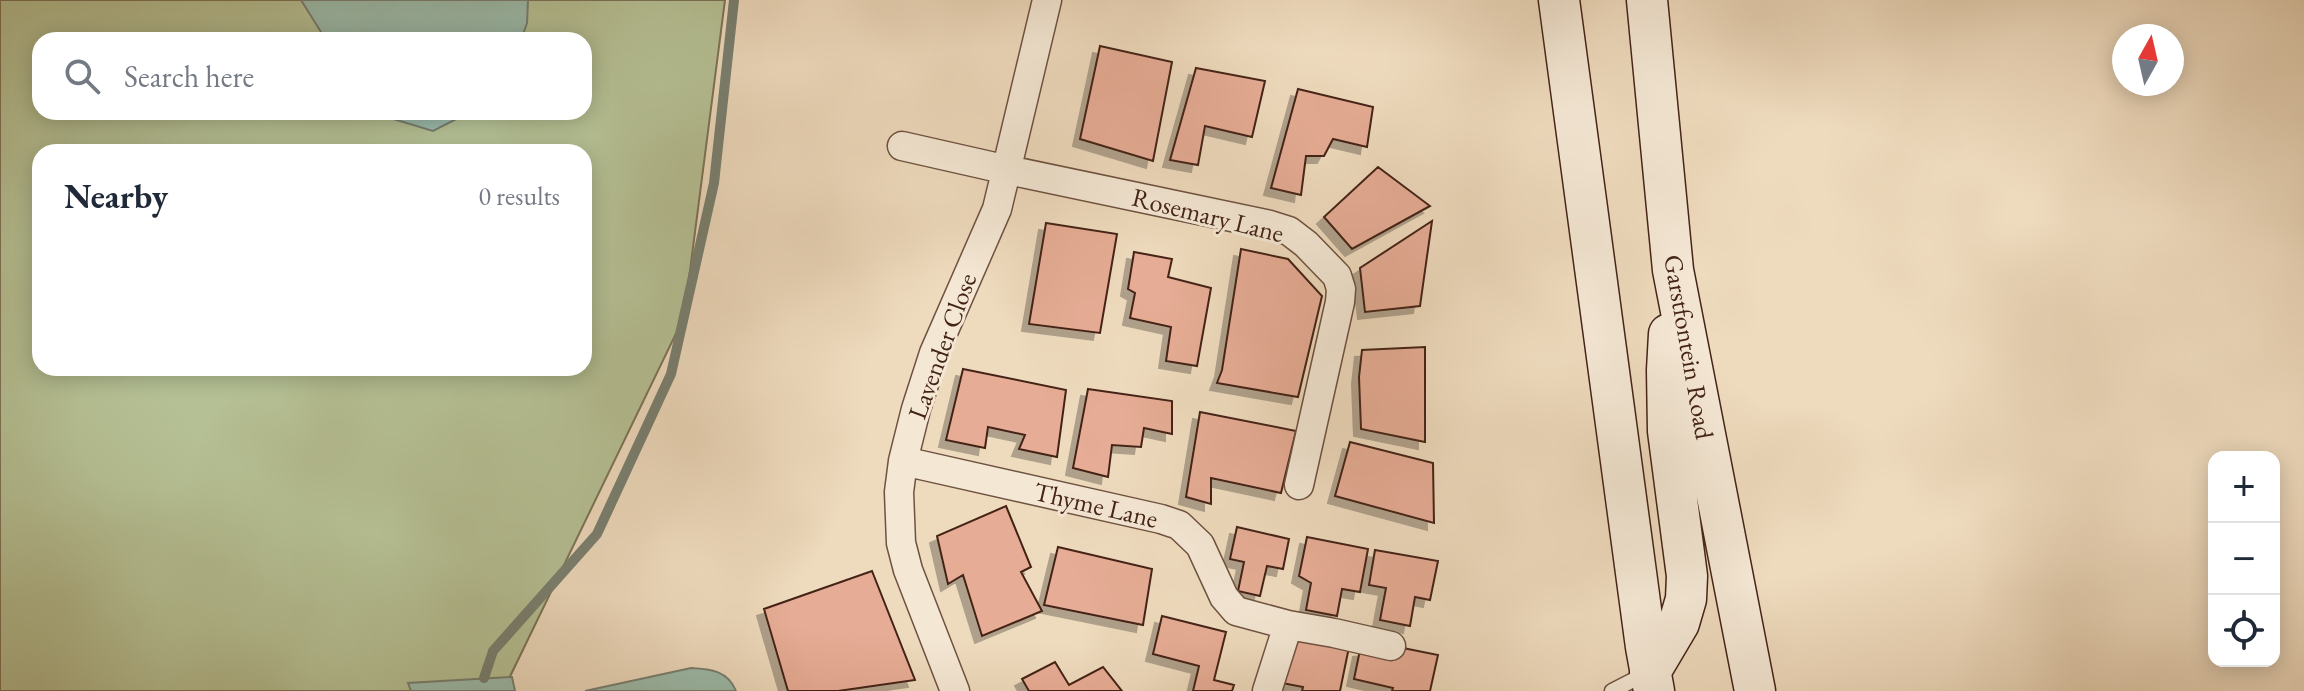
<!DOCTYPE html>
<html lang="en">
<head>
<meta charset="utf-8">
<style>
  body { margin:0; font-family:"EB Garamond",serif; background:#f2f2f3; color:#1f2937 }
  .controls { position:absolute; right:24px; bottom:24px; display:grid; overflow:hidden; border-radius:16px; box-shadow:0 4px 20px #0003 }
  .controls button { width:72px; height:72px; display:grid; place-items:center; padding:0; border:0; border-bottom:2px solid #e0e1e3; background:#fff; color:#1f2937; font:40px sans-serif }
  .compass { position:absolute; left:2112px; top:24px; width:72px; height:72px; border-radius:50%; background:#fff; box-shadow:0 4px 20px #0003; rotate:8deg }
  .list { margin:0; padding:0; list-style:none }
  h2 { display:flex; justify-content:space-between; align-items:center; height:104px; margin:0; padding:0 32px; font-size:34px }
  h2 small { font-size:26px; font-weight:400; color:#747a83 }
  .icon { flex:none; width:44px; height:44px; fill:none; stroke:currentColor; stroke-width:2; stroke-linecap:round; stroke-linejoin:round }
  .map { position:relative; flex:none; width:2304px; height:691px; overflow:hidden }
  .search { position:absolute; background:#fff; box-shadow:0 4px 20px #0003; left:32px; top:32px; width:560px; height:88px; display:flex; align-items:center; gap:20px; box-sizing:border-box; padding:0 28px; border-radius:24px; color:#747a83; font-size:30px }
  .panel { position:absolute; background:#fff; box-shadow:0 4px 20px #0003; left:32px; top:144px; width:560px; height:232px; border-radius:24px }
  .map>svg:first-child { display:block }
</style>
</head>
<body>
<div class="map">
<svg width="2304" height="691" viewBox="0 0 2304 691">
  <defs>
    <filter id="shadow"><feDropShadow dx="-7" dy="7" stdDeviation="0" flood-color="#0004"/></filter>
  </defs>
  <rect width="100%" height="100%" fill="#eedabd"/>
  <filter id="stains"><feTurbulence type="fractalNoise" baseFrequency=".0025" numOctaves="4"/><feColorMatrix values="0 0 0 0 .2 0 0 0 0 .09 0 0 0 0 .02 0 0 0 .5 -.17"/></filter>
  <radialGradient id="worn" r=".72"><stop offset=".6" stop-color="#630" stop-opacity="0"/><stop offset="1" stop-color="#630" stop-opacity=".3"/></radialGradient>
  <path fill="#b5c094" stroke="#7c7256" stroke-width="2" fill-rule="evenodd" d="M0,0H725L684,317L503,691H0ZM40,40H584V112H40ZM40,152H584V368H40Z"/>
  <path fill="#9bbbab" stroke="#787f70" stroke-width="2" d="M301,0H528L527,23L521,40H326Z
    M370,112H470L433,131Z
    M691,668C711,669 728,671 736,691H585Z
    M512,677L515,691H411L408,683Z"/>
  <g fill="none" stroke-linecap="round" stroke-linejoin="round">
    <path stroke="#787f70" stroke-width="10" d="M484,678L493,651L597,534L671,374L714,183L734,0"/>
  </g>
  <path fill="#e6ac95" stroke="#442417" stroke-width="2" filter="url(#shadow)" d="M1100,46L1172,62L1153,161L1080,139Z
    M1196,68L1265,81L1252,137L1205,126L1198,165L1170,160Z
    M1298,89L1373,107L1367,147L1333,139L1324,156H1306L1301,195L1271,188Z
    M1378,167L1430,206L1352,249L1324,217Z
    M1432,221L1420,306L1365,312L1360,268Z
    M1046,223L1117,234L1100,333L1029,324Z
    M1241,249L1288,259L1322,296L1298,397L1217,383L1222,370Z
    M1134,252L1172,259L1168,277L1211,288L1197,366L1166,361L1171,327L1130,318L1135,293L1128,289Z
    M1425,347V442L1361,429L1359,377L1362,350Z
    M963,369L1066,390L1057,457L1019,449L1025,435L988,427L985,448L946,440Z
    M1088,389L1172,401V434L1144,428L1141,447L1112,445L1108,477L1073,468Z
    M1200,412L1296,431L1281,493L1211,478V504L1186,497Z
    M1350,442L1433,463L1434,523L1335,496Z
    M1006,506L1031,567L1021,572L1042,611L982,636L963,575L948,584L937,536Z
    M1237,527L1289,539L1283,569L1267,566L1260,596L1238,591L1244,562L1230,559Z
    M1307,537L1368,549L1360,592L1342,589L1337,616L1306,610L1311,583L1299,576Z
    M1058,547L1152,569L1143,625L1044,605Z
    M1375,550L1438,561L1430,600L1415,597L1410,626L1380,620L1386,588L1369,585Z
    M872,571L915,680L838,691H788L764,609Z
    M1162,616L1226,632L1214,680L1234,685L1232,691H1193L1199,666L1153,654Z
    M1291,635L1349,647L1340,691H1302L1303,687L1282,683Z
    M1398,647L1438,655L1430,691H1392L1393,688L1354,679L1360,650Z
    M1055,662L1069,685L1103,667L1122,691H1029L1022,679Z"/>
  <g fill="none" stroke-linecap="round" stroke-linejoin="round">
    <g stroke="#6e5240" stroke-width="17">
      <path id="lane" d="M1612,691L1649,672"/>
    </g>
    <g stroke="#6e5240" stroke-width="31">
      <path id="street" d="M902,146L1008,170L1270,225L1289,231L1306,244L1337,276L1341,289L1340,302L1299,485
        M903,461L1161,519L1179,525L1200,545L1224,597L1236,611L1288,625L1334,633L1391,646
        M955,691L908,570L901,543L899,492L903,461L916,409L934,353L997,209L1047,0
        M1267,691L1288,625"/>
    </g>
    <g stroke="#442417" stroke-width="43">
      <path id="secondary" d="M1559,0L1646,647L1654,691
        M1647,0L1673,270L1755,691
        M1650,672L1679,623L1686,599L1687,576L1668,431L1667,370L1669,334"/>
    </g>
    <use href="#lane" stroke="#f4e7d4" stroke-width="14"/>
    <use href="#street" stroke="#f4e7d4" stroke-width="28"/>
    <use href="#secondary" stroke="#f4e7d4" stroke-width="40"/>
  </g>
  <g text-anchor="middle" stroke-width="6" stroke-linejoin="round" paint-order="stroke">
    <g font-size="26" fill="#442417" stroke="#f4e7d4">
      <text transform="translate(1208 215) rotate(14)" y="9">Rosemary Lane</text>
      <text transform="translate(942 346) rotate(-70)" y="9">Lavender Close</text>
      <text transform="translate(1689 347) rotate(80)" y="9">Garstfontein Road</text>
      <text transform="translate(1096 505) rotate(13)" y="9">Thyme Lane</text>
    </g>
  </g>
  <rect width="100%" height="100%" filter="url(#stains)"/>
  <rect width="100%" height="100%" fill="url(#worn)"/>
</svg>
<div class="controls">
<button>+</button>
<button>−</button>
<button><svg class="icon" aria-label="locate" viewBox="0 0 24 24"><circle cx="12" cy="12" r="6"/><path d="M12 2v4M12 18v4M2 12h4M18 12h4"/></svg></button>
</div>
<svg class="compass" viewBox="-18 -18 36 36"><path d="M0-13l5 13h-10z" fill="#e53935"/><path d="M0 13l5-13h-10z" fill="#747a83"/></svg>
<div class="search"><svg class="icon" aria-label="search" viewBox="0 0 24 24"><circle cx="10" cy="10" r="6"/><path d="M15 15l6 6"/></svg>Search here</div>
<section class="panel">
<h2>Nearby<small>0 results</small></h2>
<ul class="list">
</ul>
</section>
</div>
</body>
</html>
